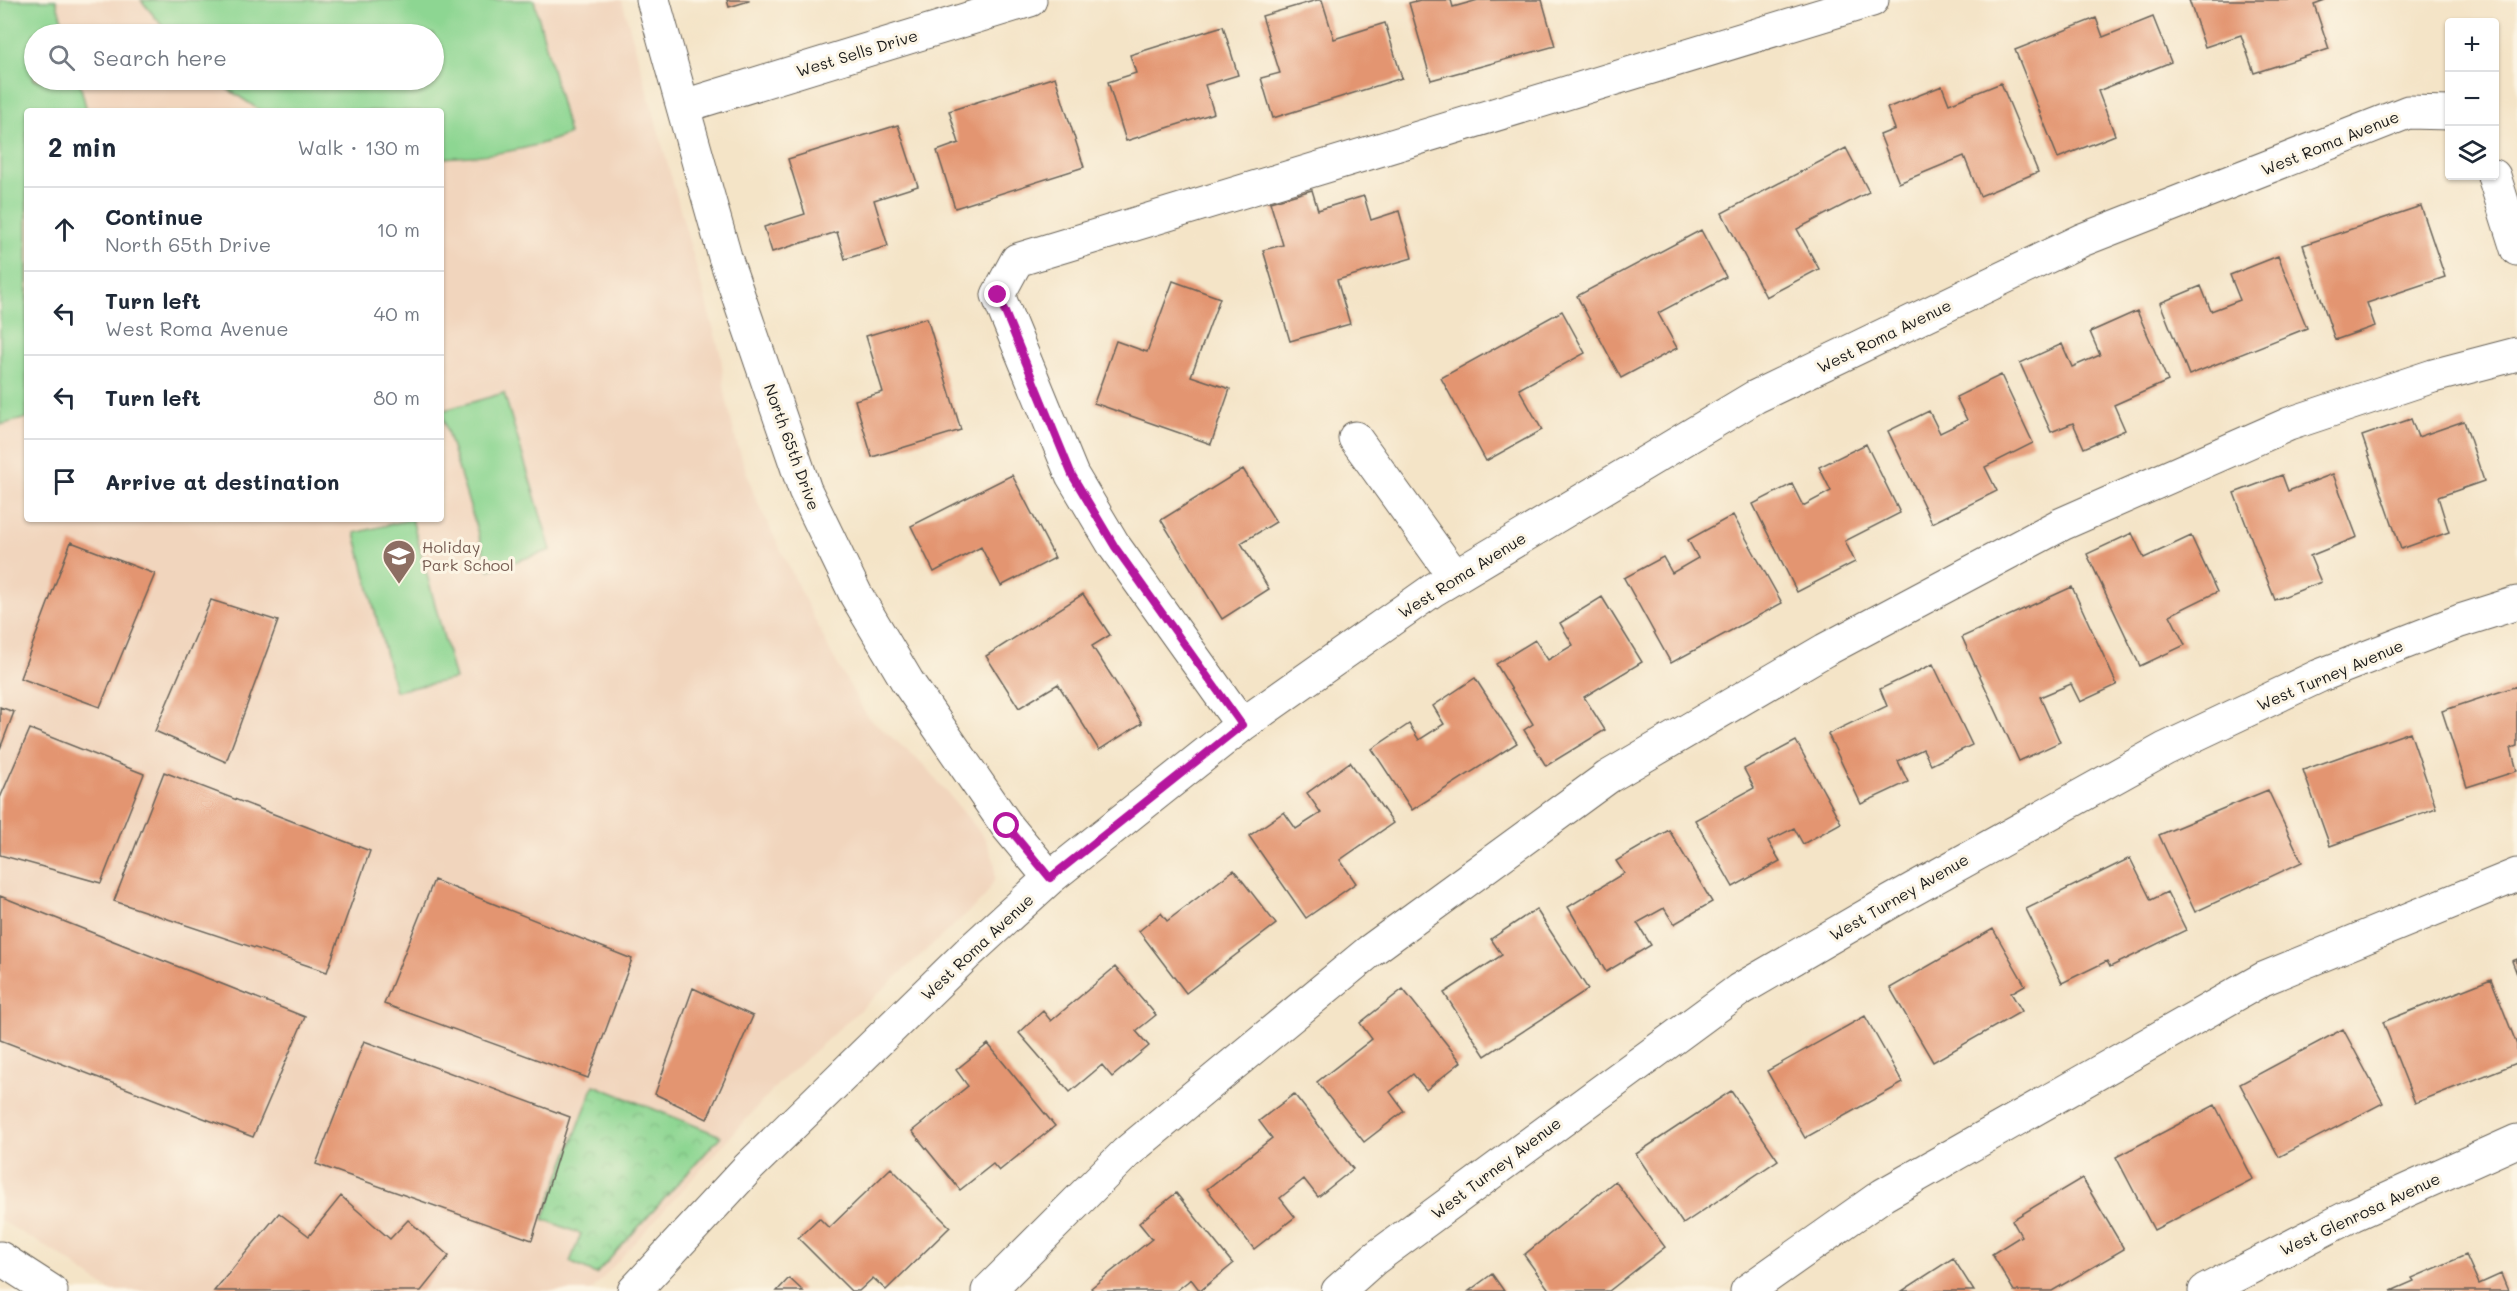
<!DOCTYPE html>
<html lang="en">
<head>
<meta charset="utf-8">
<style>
  body { margin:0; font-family:Mali,sans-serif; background:#f2f2f3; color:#1f2937 }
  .controls { position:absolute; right:18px; top:18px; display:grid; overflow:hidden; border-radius:6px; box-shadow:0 2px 4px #0004 }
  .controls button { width:54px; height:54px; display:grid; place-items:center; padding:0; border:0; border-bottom:2px solid #e0e1e3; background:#fff; color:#1f2937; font:30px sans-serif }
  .stop { position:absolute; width:18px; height:18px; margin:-14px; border:4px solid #b5179e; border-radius:50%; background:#fff }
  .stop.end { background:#b5179e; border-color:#fff; box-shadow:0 2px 6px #0008 }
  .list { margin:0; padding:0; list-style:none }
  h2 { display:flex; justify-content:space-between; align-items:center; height:78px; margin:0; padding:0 24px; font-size:26px }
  h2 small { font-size:20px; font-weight:400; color:#747a83 }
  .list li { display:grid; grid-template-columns:39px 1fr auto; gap:18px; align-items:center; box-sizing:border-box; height:84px; padding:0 24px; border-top:2px solid #e0e1e3 }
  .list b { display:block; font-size:22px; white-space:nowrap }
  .list p { margin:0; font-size:20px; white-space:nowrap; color:#747a83 }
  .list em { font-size:20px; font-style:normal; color:#747a83 }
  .icon { flex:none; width:33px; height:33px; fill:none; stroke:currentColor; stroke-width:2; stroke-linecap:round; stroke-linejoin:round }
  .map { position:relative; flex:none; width:2517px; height:1291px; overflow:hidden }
  .search { position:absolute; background:#fff; box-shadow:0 2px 4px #0004; left:24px; top:24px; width:420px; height:66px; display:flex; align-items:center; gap:15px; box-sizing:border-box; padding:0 21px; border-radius:33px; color:#747a83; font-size:22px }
  .panel { position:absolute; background:#fff; box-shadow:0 2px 4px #0004; left:24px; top:108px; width:420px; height:414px; border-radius:6px }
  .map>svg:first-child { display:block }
</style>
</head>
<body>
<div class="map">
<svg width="2517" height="1291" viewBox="0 0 2517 1291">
  <defs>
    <pattern id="park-crowns" width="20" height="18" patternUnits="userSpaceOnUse" patternTransform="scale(1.5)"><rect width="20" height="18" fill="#8dd692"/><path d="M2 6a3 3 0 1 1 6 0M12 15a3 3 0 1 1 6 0" fill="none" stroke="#79b77d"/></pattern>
  </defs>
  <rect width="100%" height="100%" fill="#fcf5e5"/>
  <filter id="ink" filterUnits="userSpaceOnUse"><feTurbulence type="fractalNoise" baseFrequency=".0167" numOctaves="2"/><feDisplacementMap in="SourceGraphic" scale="12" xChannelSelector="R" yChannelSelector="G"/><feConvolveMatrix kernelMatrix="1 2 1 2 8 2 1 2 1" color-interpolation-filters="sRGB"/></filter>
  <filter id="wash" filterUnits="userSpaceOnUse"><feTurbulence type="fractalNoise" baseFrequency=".008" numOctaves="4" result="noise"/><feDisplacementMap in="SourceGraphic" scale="24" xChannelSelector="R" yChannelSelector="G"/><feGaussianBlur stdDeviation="1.35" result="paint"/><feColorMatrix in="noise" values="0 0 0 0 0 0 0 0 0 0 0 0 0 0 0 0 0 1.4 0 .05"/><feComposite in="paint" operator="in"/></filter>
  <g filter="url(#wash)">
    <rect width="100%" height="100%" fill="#f4e4c7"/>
    <path fill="#f1d5bd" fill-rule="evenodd" d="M0,0H622L721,356L725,393L736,441L755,497L830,651L867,716L924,765L985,838L995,863V879L984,898L779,1083L591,1291H110L63,1257L0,1220ZM34,34H434V80H34ZM27,111H441V519H27Z"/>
    <path fill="url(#park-crowns)" stroke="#547957" stroke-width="1.5" d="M594,1085L721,1136L596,1274L570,1262L581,1234L543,1219Z"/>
    <path fill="#8dd692" stroke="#547957" stroke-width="1.5" d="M0,0H56L66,34H34V80H79L87,111H27V418L0,425Z
      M141,0H534L569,134C528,151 486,156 441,158V111H261L214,80H434V34H169Z
      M504,393L551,550L489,570L441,411Z
      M412,519L455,679L395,691L355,533Z"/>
    <g id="blocks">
      <path fill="#e39571" d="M727,0H749V1L729,7Z
        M1317,0H1322L1334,39L1385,23L1402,78L1273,118L1261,78L1280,73L1262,16Z
        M1420,0H1451L1453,7L1478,0H1542L1555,46L1431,80L1409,3Z
        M2189,0H2325L2314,4L2329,49L2254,73L2241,35L2205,47Z
        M2153,17L2171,62L2098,91L2115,135L2058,158L2015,50L2096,18L2103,37Z
        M1223,26L1238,75L1205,85L1214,113L1126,141L1108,82L1136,73L1130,55Z
        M1055,77L1084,167L955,208L937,151L959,143L949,111Z
        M2001,83L2038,172L1980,196L1964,156L1899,183L1880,135L1895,129L1887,108L1942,86L1949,104Z
        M898,125L918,186L874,200L888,246L845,259L837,232L772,252L764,227L805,214L788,159Z
        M1846,148L1869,192L1797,229L1819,269L1766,297L1722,213Z
        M1312,190L1318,210L1364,196L1371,220L1399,211L1412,258L1337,280L1350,324L1290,341L1263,250L1283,245L1270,202Z
        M2421,206L2445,277L2367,303L2375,326L2335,340L2303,245Z
        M1701,230L1726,277L1658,313L1677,348L1621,378L1577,296Z
        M2278,256L2307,328L2189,375L2160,303L2201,286L2211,311L2240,300L2230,275Z
        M1173,281L1220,298L1191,376L1230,389L1211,444L1094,403L1116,341L1147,352Z
        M1562,311L1585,353L1519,389L1542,430L1486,461L1441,378Z
        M2137,311L2168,381L2114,405L2125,430L2084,448L2073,423L2051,432L2020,363L2062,344L2072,367L2100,355L2090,332Z
        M927,318L961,430L872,457L855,400L883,392L866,336Z
        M2001,375L2033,443L1985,467L1997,491L1932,523L1888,431L1929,411L1940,433L1967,420L1956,397Z
        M2411,419L2418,437L2464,421L2484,481L2438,497L2449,532L2401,549L2362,436Z
        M1866,444L1900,513L1845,541L1855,562L1797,592L1753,504L1792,484L1803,506L1831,491L1819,467Z
        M1243,469L1276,522L1241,543L1269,589L1222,619L1161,520Z
        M2333,474L2357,537L2310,556L2321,582L2275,600L2234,493L2282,475L2288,491Z
        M1012,475L1055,558L1001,586L981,547L934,572L911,526Z
        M1733,515L1782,603L1671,663L1624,578L1663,557L1672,573L1698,558L1688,540Z
        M2132,533L2144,558L2191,536L2217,592L2170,615L2185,645L2140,666L2087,554Z
        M71,542L155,574L100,707L20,678Z
        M2072,587L2117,685L2080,702L2071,684L2040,697L2060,742L2019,761L1962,637Z
        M1083,594L1110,635L1092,646L1142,723L1099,750L1058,684L1019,708L986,656Z
        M1602,597L1642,662L1584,697L1605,730L1546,766L1524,730L1533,724L1496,664L1535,640L1548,660L1573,645L1560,623Z
        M211,600L278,621L226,762L155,731Z
        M1933,664L1972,745L1931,765L1923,749L1898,761L1908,782L1861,804L1828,734L1887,706L1880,689Z
        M1475,678L1517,743L1412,810L1372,749L1409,724L1419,740L1444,724L1433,706Z
        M2517,686V746L2511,748L2517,771L2467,787L2442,711Z
        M0,707L14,712L0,749Z
        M30,729L144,774L101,883L0,855V798Z
        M2410,732L2436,808L2330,846L2303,770Z
        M1796,741L1841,823L1803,844L1794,828L1768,841L1780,861L1733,887L1695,820L1754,788L1744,769Z
        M1350,762L1393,823L1340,860L1356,883L1306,918L1249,836L1284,812L1296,829L1321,813L1307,793Z
        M164,772L370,851L327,972L114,901Z
        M2268,790L2302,862L2195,912L2159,835Z
        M1669,830L1712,902L1674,924L1664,908L1637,923L1651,945L1606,972L1568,907L1624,873L1616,861Z
        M2130,858L2151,900L2167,892L2186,930L2110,967L2107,961L2062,983L2026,909Z
        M1234,870L1276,924L1186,993L1139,931L1161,913L1167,921Z
        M434,880L632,959L588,1078L384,1004Z
        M0,896L305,1017L253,1137L0,1040Z
        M1536,909L1588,989L1485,1056L1444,993L1502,955L1491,939Z
        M1993,929L2025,985L2011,993L2022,1011L1933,1062L1890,988Z
        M2517,959V974L2512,961Z
        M1115,967L1156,1015L1136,1031L1149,1046L1112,1077L1102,1065L1070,1092L1019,1033L1043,1011L1051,1021Z
        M2491,979L2517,1045V1063L2415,1103L2383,1022Z
        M693,988L753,1016L707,1119L655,1094Z
        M1403,989L1461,1062L1426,1090L1413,1074L1390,1092L1404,1111L1364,1142L1317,1082L1372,1039L1360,1023Z
        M1865,1016L1903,1083L1805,1138L1767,1071Z
        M2343,1029L2383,1103L2279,1157L2240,1084Z
        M364,1041L570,1117L532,1240L316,1164Z
        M988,1044L1055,1126L999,1171L993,1164L960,1190L912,1131L968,1086L956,1070Z
        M1731,1091L1778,1160L1683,1224L1636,1154Z
        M1294,1094L1353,1169L1318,1197L1304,1179L1280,1198L1295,1217L1254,1249L1207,1189L1272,1138L1259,1121Z
        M2215,1105L2253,1179L2154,1230L2116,1157Z
        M891,1168L950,1227L886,1290L873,1278L859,1291H851L798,1238L819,1218L829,1228Z
        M2082,1178L2124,1249L2052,1291H2014L1992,1254L2021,1236L2012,1220Z
        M1615,1181L1665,1247L1609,1291H1550L1524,1255Z
        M1176,1193L1233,1264L1200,1291L1191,1279L1176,1291H1094L1091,1288L1152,1239L1139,1223Z
        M341,1196L390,1239L408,1220L449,1256L421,1291H214L279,1213L309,1236Z
        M2466,1255L2479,1284L2501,1274L2508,1291H2391L2414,1281L2412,1278Z
        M1953,1258L1974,1291H1902Z
        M1492,1274L1504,1291H1469Z
        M789,1278L803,1291H777Z"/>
    </g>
  </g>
  <g filter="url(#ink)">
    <use href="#blocks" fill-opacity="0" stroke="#686258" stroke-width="1.5"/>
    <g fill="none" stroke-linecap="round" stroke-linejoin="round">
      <g stroke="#686258" stroke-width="35">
        <path id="minor" d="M653,0L725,257L805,490L856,595L907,681L1007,826L1050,878
          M684,106L1030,0
          M2494,176L2517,249
          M1355,438L1455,577
          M1242,725L1115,547L1072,475L998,295L1017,260L1872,0
          M0,1258L51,1291
          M634,1291L749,1167L968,953L1050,878L1242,725L1433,590L1755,397L2082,240L2408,112L2450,113
          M988,1291L1126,1153L1370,951L1608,777L1825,650L2062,524L2289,424L2433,376L2517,354
          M1338,1291L1374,1259L1739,990L1892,901L2165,749L2319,676L2460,621L2517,603
          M1747,1291L1883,1195L2263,979L2517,875
          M2205,1291L2352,1215L2517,1141"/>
      </g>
      <use href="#minor" stroke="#fff" stroke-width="33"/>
    </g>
  </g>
  <g fill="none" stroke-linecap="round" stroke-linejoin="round" filter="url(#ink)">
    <path stroke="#b5179e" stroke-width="8" d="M998,295L1072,475L1115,547L1242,725L1050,878L1007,826"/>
  </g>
  <defs>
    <g id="school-pin" transform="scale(1.725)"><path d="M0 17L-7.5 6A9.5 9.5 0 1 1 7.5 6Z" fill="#8d6e63" stroke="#fcf5e5"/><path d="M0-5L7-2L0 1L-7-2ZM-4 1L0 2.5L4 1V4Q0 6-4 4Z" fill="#fff"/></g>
  </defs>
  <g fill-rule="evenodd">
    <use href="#school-pin" x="399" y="556"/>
  </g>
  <g text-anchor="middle" stroke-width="6" stroke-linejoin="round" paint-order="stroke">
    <g font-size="16" fill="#1c1c1c" stroke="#fcf5e5">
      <text transform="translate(857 53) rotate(-17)" y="6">West Sells Drive</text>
      <text transform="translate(2330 143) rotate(-22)" y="6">West Roma Avenue</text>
      <text transform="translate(1884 336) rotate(-26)" y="6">West Roma Avenue</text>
      <text transform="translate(792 447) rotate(70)" y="6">North 65th Drive</text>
      <text transform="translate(1462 575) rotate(-32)" y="6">West Roma Avenue</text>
      <text transform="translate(2330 675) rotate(-23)" y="6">West Turney Avenue</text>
      <text transform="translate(1899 897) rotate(-30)" y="6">West Turney Avenue</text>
      <text transform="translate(977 947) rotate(-43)" y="6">West Roma Avenue</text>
      <text transform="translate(1496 1168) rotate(-37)" y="6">West Turney Avenue</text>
      <text transform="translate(2360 1214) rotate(-25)" y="6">West Glenrosa Avenue</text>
    </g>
    <g font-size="16" fill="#785e54" stroke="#fcf5e5" text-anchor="start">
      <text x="422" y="553">Holiday<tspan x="422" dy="18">Park School</tspan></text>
    </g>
  </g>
</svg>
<div class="controls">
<button>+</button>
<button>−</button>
<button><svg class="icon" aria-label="layers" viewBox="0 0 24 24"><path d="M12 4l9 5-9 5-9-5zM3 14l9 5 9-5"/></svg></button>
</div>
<div class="stop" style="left:1007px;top:826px"></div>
<div class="stop end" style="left:998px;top:295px"></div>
<div class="search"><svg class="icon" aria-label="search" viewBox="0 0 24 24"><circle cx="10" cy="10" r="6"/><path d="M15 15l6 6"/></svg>Search here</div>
<section class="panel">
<h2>2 min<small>Walk · 130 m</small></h2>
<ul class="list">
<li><svg class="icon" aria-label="ahead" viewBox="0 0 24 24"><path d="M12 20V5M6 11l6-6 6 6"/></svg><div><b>Continue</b><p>North 65th Drive</p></div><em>10 m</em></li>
<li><svg class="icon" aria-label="left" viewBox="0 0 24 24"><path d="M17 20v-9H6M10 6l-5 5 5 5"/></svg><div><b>Turn left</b><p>West Roma Avenue</p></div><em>40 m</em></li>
<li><svg class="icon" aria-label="left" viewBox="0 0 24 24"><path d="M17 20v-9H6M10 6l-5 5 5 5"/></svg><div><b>Turn left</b></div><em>80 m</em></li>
<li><svg class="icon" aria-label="arrive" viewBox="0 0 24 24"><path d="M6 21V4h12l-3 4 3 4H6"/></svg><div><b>Arrive at destination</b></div></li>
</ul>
</section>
</div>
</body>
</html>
